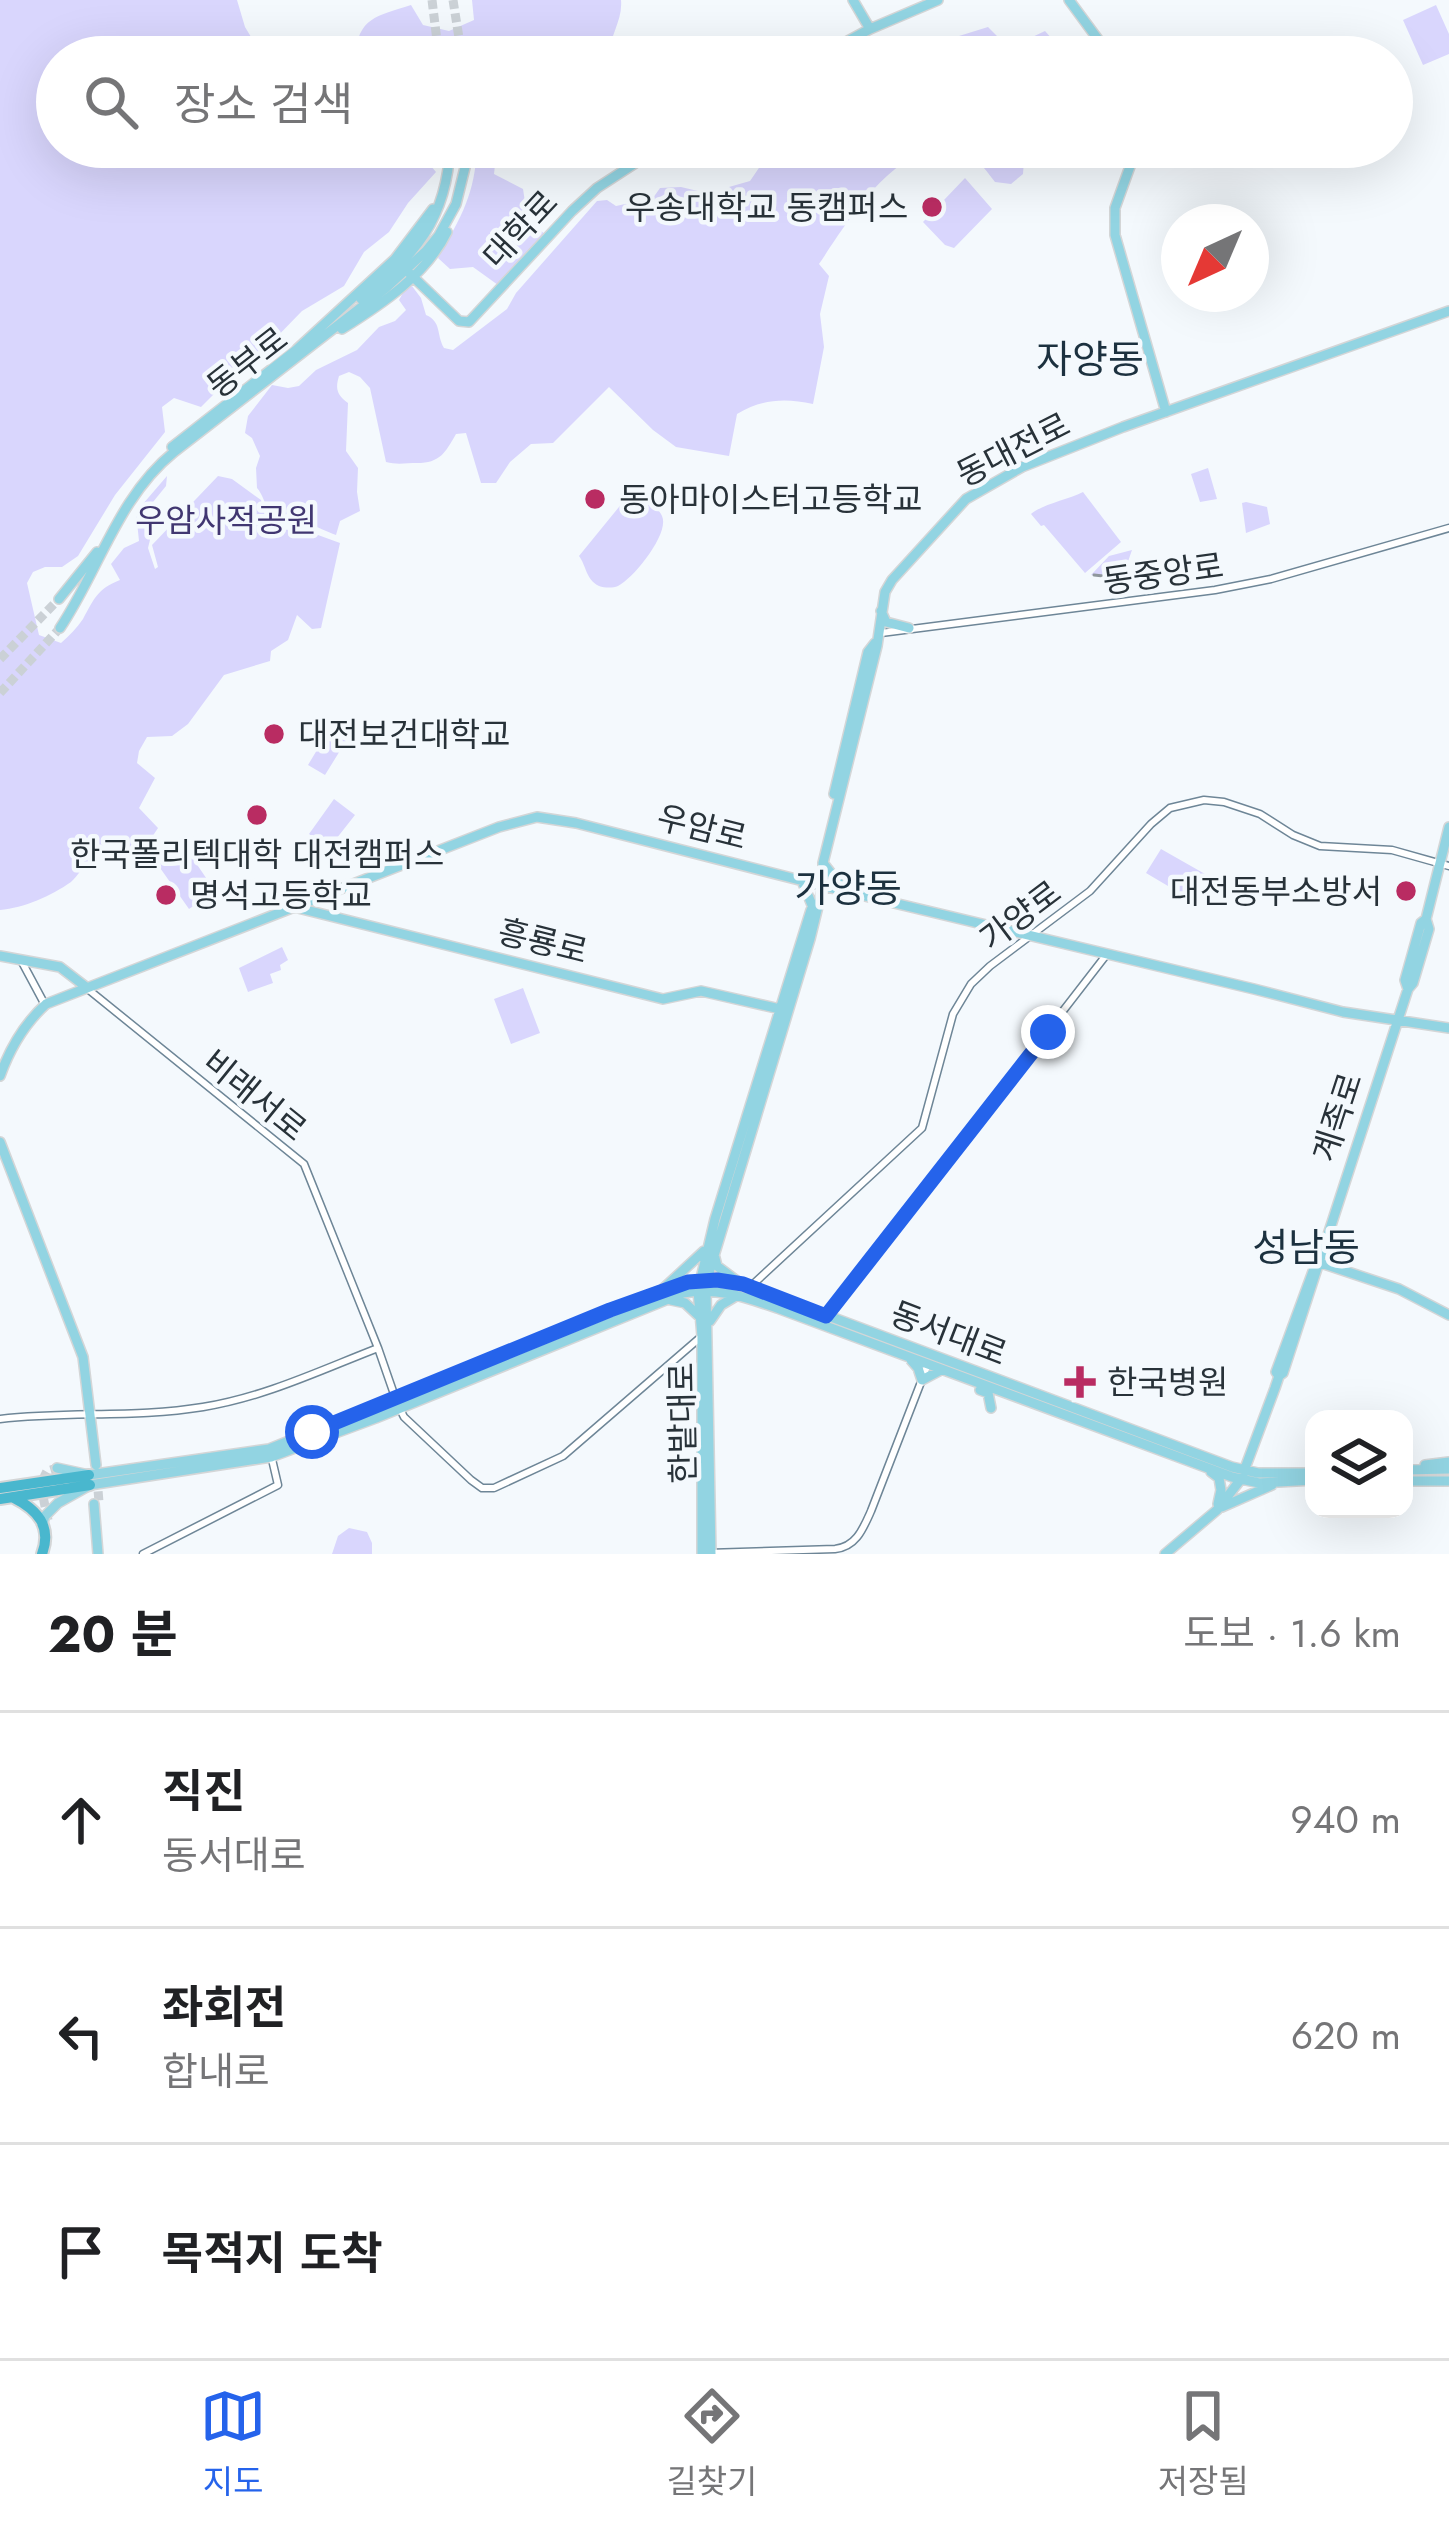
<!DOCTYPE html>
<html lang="ko">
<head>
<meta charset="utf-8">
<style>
  body { margin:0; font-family:Jost,"Noto Sans KR",sans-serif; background:#f2f2f2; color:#202124 }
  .controls { position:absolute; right:36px; bottom:36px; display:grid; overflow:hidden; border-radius:24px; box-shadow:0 12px 48px #0002 }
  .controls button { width:108px; height:108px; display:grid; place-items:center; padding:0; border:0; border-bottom:3px solid #e0e0e0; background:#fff; color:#202124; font:60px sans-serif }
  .compass { position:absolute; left:1161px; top:204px; width:108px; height:108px; border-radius:50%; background:#fff; box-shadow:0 12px 48px #0002; rotate:224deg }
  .stop { position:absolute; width:36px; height:36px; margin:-27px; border:9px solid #2563eb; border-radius:50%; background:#fff }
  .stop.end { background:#2563eb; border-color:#fff; box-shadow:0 3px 12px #0008 }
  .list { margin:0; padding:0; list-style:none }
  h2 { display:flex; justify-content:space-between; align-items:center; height:156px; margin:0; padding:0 48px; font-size:51px }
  h2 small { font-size:39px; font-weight:400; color:#757577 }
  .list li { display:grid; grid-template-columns:78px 1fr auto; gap:36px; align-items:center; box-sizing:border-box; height:216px; padding:0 48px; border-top:3px solid #e0e0e0 }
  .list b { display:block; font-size:45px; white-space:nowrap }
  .list p { margin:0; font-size:39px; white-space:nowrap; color:#757577 }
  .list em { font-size:39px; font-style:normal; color:#757577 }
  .icon { flex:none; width:66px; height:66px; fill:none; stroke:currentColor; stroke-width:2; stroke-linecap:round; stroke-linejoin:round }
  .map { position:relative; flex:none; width:1449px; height:1554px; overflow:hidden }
  .search { position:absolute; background:#fff; box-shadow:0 12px 48px #0002; left:36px; right:36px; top:36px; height:132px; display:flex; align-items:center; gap:30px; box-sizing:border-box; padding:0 42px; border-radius:66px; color:#757577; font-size:45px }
  .sheet { height:804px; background:#fff }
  nav { display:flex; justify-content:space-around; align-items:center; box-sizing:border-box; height:168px; border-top:3px solid #e0e0e0; background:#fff; font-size:33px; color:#757577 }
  nav a { display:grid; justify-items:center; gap:6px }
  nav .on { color:#2563eb }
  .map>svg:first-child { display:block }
</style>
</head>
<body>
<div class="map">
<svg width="1449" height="1554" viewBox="0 0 1449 1554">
  <rect width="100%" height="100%" fill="#f4f9fd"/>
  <path fill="#d9d6fd" d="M0,0H237L245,27L263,57H57V147H422L425,159L436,172L408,203L389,232L364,252L344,286L302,311L268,346L247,361L201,407L174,398L162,407L165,432L115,495L78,556L62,567H45L33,572L27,583L39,635L61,643C69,636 77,628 83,619C94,599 97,589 120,580L111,564L124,548L139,541L136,512L167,476L166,486L153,502L156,515L148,548L155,569L158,567L152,545L218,476L232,479L261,500L267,524L274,529L307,531L340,543L321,628L312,629L297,615L288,640L271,651L270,661L224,675L188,724L172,736L147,737L139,751L137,763L155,778L139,808L158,828L144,849C125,848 105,847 90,860C82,867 78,876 71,882C51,896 24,908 0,910Z
    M472,0H621C623,21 609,36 609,57H355C358,17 377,16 411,5L423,25L449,31L474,20Z
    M1436,5L1449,34V54L1423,65L1403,20Z
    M988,27L1003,42L1024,41L1045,31L1053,40L1080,45L1087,57H924L930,45Z
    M477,147H497L494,174L523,189L528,221L545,234L498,285L473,267L450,269L438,258C461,217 475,195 477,147Z
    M760,147H1019L1024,160L1023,174L1011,184L995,182C988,173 979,160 969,154C964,150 957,150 951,149C894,143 847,223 819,264L829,276L820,314L824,347L813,404C785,398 762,399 737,414L729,456L676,447L653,430L609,387L553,443L531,444L510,462L496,483H481L466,433L456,434C445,453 440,463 417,463C406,463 397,465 386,462L370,388L360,377L349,372L339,376C335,389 337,395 348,403L346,451L358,468L357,492L360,511L340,521L336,535C327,532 317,526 307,524C297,522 287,528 277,522C266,515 266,498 257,488L256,468L260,456L252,438L245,433L248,416L272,385L288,388L299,386L316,370L357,350L379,327L395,321L406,310L399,300L404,291L412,286L421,298L426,315C442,322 436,334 444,348L453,350L507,309L516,293L597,201L607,200L616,206L653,198L660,188L681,187L702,192L707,201L718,199L729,187L750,181L767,156Z
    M965,178L992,209L954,248L945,245L923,222Z
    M1208,468L1217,499L1200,502L1191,474Z
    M632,491C641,498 657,505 662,516C670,533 634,578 618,586C613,588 605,588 599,586C586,580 586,565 579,556Z
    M1083,492L1121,542L1085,573L1044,525L1041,526L1031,514C1043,504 1067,500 1083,492Z
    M1246,502L1267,507L1270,524L1246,533L1242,503Z
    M1132,550L1122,579L1091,575L1109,556Z
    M329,730L346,741L325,775L308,765Z
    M334,799L355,815L329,848L309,834Z
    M185,847L215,891L189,909L158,865Z
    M1161,849L1205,874L1190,899L1146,873Z
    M282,947L288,960L280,965L281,970L270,974L273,983L248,992L239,968Z
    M523,988L540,1033L511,1044L494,999Z
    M349,1528L367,1532L372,1543V1554H332L338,1536Z"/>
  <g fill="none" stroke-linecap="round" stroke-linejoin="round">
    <path stroke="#cbd1d6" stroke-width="9" stroke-dasharray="9 4.5" stroke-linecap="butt" d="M432,0L439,57
      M453,0L462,57
      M0,659L59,599
      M0,693L60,628
      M97,1478L99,1502
      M48,1520C45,1504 38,1485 47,1471L57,1468"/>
    <g stroke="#6e8697" stroke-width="9">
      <path id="minor" d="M881,633L1215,590L1271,579L1449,528
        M22,962L44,1003
        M89,990L304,1164L378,1348L395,1397
        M750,1287L922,1128L953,1014L971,984L990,966L1090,891L1151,824L1170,808L1204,800L1224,802L1260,814L1293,835L1320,846L1392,850L1449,866
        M827,1316L1107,954
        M400,1409L404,1417L471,1480L482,1488H494L563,1456L702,1336
        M0,1419C68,1411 136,1418 203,1407C265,1397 321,1370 378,1348
        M708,1553L835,1549C856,1547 863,1529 871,1511L928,1364
        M143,1554L278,1485L271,1455"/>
    </g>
    <g stroke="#d4d6d7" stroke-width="12">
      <path id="major" d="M853,0L870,29
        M1069,0L1111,57
        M818,57L870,29L938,0
        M1137,147L1115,208V235L1166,412
        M408,272L459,321L469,322L572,211L597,188L660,147
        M361,299C415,256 447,219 450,147
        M342,329C382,304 426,275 447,232
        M295,351L395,259L433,209
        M172,447L296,350
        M59,599L97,552
        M881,611L886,622L909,628
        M60,628C99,570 118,497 174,452L386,288L426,251L439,235L456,204L470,147
        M834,794L868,652L875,643
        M823,863L845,891
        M802,881L812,905
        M294,907L663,999L701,991L780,1009
        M0,956L60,967L86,987
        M1408,989L1405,980L1421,923L1426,919L1449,827
        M0,1076C10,1048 24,1024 46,1004L499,827L537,817L576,823L823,886L1254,989L1343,1012L1449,1028
        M0,1142L83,1357L96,1465
        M714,1254L717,1266L737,1281
        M1318,1262L1399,1289L1449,1315
        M664,1288L704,1251
        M671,1300L685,1303L700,1317
        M710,1321L721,1305L736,1296
        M911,1360L918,1368L922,1380L939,1371
        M1279,1376L1283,1373L1408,989L1413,983L1429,929L1426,919
        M980,1390L988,1393L991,1408
        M1425,1465L1449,1462
        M57,1468L89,1475L269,1449L657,1292L692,1281L717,1280L743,1284L1232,1467L1258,1473H1314
        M1404,1470L1449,1469
        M1211,1472L1219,1478L1221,1490L1218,1504
        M1404,1478L1410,1481H1449
        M94,1504L98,1554
        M1222,1507L1272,1485
        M43,1522L45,1516L58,1503L90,1485L271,1457L376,1418L683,1293C717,1287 745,1297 777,1308L1232,1477L1259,1483L1314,1480
        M702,1554V1336L698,1291L715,1219L811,910
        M711,1554L706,1291L710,1269L810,939L823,886V863L877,646L885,592L892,580L966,499L1022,467L1123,427L1449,311
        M1165,1554L1217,1510L1241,1479L1275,1388L1279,1376L1276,1372L1315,1266"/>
    </g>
    <g stroke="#d4d6d7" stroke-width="14">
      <path id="highway" d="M0,1488L89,1475
        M14,1498C38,1510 52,1527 42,1554
        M0,1499L90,1485"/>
    </g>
    <use href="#minor" stroke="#fff" stroke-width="6"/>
    <use href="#major" stroke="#92d4e2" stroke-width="9"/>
    <use href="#highway" stroke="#49b7ce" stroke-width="10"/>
    <path stroke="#8f979c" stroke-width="3" d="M1094,575L1122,578"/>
  </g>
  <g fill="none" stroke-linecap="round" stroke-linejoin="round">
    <path stroke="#2563eb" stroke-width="15" d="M312,1432L610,1310L688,1282L717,1280L743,1284L826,1316L1048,1032"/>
  </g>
  <g fill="#b92c62" stroke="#f4f9fd" stroke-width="4.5">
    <circle cx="932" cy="207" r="12"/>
    <circle cx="595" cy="499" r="12"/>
    <circle cx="274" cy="734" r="12"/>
    <circle cx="257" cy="815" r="12"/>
    <circle cx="1406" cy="891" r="12"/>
    <circle cx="166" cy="895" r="12"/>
    <path d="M1074 1364h12v12h12v12h-12v12h-12v-12h-12v-12h12z"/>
  </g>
  <g text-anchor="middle" stroke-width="9" stroke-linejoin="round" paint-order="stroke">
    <g font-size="33" fill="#283239" stroke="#f4f9fd" text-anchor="start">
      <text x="908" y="219" text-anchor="end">우송대학교 동캠퍼스</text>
      <text x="619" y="511">동아마이스터고등학교</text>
      <text x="298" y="746">대전보건대학교</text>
      <text x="257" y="866" text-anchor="middle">한국폴리텍대학 대전캠퍼스</text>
      <text x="1382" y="903" text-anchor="end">대전동부소방서</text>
      <text x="190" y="907">명석고등학교</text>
      <text x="1107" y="1394">한국병원</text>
    </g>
    <g font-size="33" fill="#283239" stroke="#f4f9fd">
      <text transform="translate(520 229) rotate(-47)" y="12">대학로</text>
      <text transform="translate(247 362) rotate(-38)" y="12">동부로</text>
      <text transform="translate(1013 449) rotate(-27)" y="12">동대전로</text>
      <text transform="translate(1163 573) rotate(-8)" y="12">동중앙로</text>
      <text transform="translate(702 827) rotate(14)" y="12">우암로</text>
      <text transform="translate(1020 915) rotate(-37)" y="12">가양로</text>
      <text transform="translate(543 941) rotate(14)" y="12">흥룡로</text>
      <text transform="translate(255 1095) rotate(39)" y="12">비래서로</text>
      <text transform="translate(1337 1117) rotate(-72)" y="12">계족로</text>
      <text transform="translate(949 1333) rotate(21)" y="12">동서대로</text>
      <text transform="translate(682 1423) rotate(-91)" y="12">한밭대로</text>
    </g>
    <g font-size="33" fill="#413771" stroke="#f4f9fd">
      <text x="226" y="532">우암사적공원</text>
    </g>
    <g font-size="39" fill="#1c313f" stroke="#f4f9fd">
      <text x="1090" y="373">자양동</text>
      <text x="848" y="902">가양동</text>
      <text x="1306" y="1261">성남동</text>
    </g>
  </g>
</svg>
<div class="controls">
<button><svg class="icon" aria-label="layers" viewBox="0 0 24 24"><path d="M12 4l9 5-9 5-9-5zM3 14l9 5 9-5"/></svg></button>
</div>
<svg class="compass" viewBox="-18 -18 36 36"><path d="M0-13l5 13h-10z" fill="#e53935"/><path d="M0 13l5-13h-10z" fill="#757577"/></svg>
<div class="stop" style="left:312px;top:1432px"></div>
<div class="stop end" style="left:1048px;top:1032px"></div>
<div class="search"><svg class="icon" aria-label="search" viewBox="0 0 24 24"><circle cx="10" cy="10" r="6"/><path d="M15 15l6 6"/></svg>장소 검색</div>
</div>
<section class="sheet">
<h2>20 분<small>도보 · 1.6 km</small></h2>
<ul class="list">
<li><svg class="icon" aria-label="ahead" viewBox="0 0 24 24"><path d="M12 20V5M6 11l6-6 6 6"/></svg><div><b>직진</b><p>동서대로</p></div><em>940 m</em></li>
<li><svg class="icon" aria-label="left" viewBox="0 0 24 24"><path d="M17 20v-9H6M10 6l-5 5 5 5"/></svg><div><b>좌회전</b><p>합내로</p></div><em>620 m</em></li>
<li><svg class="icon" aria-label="arrive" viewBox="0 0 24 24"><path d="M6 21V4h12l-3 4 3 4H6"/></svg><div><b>목적지 도착</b></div></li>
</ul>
</section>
<nav>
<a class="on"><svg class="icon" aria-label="map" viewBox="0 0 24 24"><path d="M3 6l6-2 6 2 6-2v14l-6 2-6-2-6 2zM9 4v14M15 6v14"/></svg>지도</a>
<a><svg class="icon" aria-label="directions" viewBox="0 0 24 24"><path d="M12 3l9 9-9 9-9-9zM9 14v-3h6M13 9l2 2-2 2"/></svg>길찾기</a>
<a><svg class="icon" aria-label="saved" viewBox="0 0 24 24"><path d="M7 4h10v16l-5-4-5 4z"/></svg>저장됨</a>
</nav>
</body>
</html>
